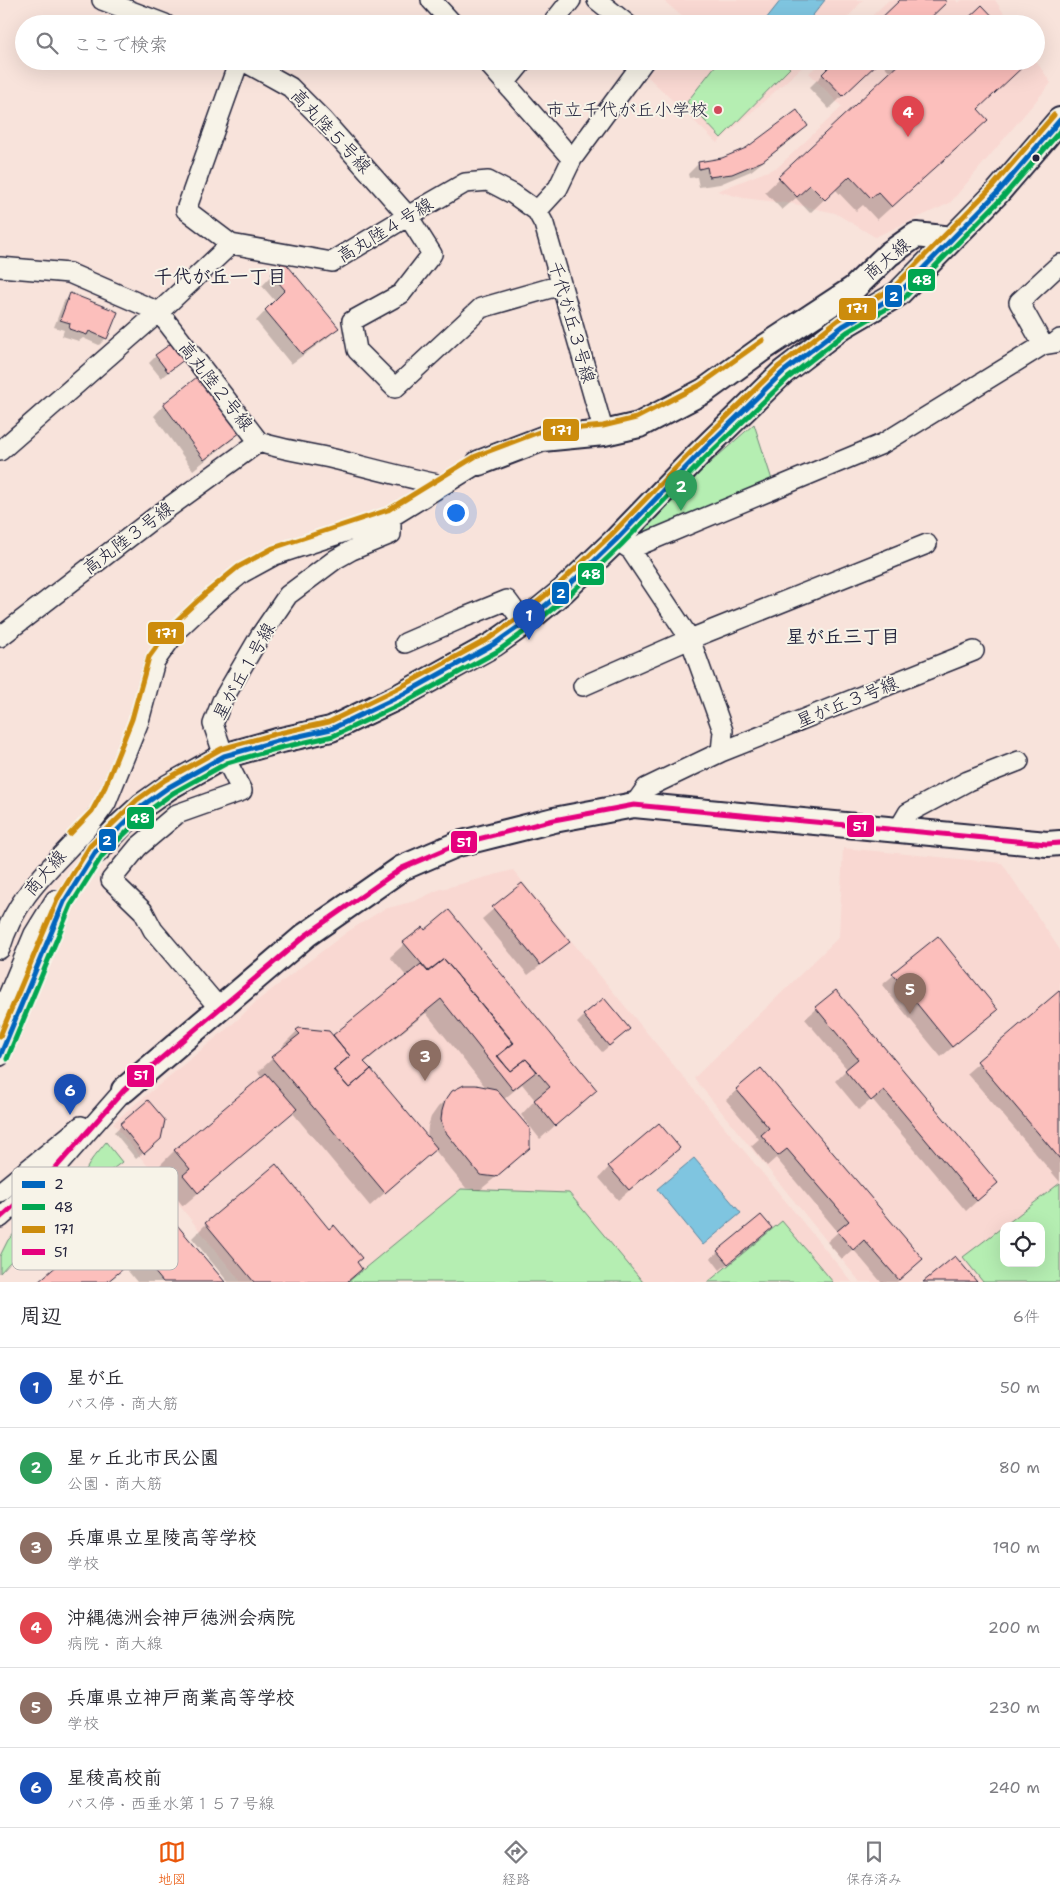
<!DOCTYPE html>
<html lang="ja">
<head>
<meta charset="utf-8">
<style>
  body { margin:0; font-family:"Shantell Sans","Klee One",sans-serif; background:#f2f2f3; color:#2b2b33 }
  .controls { position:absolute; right:15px; bottom:15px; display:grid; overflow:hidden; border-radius:10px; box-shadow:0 5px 20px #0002 }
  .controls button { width:45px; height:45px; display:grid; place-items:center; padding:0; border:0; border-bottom:1px solid #e1e1e2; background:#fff; color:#2b2b33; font:25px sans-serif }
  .you { position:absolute; left:455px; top:512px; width:18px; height:18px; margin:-12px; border:4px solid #fff; border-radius:50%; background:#1a73e8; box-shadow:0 0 0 8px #1a73e833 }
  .badge { display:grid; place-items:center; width:32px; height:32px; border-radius:50%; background:#ea580c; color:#fff; font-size:16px; font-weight:700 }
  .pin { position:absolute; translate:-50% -41px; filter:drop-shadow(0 1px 2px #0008) }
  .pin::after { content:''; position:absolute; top:26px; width:18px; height:15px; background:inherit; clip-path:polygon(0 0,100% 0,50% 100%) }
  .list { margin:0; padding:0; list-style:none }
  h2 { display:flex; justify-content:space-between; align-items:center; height:65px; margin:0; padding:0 20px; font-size:21px }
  h2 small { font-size:16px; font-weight:400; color:#7c7c81 }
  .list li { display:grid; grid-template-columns:32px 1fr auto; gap:15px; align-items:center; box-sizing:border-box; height:80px; padding:0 20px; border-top:1px solid #e1e1e2 }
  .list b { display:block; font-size:19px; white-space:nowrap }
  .list p { margin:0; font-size:16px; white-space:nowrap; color:#7c7c81 }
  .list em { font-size:16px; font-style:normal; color:#7c7c81 }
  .icon { flex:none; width:28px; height:28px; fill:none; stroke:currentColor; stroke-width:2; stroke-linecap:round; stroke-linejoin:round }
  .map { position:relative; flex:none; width:1060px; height:1282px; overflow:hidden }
  .search { position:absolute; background:#fff; box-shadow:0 5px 20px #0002; left:15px; right:15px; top:15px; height:55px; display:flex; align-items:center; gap:12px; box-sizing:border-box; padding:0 18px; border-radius:28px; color:#7c7c81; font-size:19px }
  .sheet { height:545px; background:#fff }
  nav { display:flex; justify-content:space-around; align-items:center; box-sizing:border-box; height:70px; border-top:1px solid #e1e1e2; background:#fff; font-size:14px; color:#7c7c81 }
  nav a { display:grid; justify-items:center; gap:2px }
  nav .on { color:#ea580c }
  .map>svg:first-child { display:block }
</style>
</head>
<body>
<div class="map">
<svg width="1060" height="1282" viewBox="0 0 1060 1282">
  <rect width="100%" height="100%" fill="#f8e3db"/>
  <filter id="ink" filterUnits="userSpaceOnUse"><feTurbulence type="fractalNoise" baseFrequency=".02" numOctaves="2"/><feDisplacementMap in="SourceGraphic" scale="10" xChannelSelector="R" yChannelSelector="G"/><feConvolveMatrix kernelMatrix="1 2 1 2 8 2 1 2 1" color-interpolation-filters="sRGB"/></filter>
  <g filter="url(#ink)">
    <path fill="#f9d8d2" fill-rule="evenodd" d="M663,0H863L842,24H684L686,20Z
      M889,0H956L958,3L962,0H995L1011,24H863Z
      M658,61H809L717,143L647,76Z
      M822,61H1036L1051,83L950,203L875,237L835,213L794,204L743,198L717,191L778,167L842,107L809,73Z
      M843,848L1002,863L1060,950V1282H860L694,1078L839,937ZM1004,1226H1041V1263H1004Z
      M513,870L852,1282H241L113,1123L236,1021L257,1001L347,932L384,909L415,901L438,890Z"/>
    <path fill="#b5eeb2" stroke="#6c8876" d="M719,61H782L790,68L721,138L687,102Z
      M754,424L773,483L631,544L624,539Z
      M106,1142L122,1162L71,1201L23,1248L0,1273V1256L8,1240L26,1221L45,1211L81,1179L92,1159Z
      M1060,1183V1282H983L963,1257L1004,1226V1263H1041V1226H1004Z
      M461,1189L569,1193L643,1282H348Z
      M782,1221L833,1282H708L776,1226Z"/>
    <path fill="#7fc5e0" stroke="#5a849e" d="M781,0H825L806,24H762Z
      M694,1158L741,1213L703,1245L657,1189Z"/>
    <path fill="#0003" fill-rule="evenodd" d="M879,61L829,109L809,88L823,74Z
      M880,61H1027L976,109L972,134L877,220L863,205L856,211L835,189L810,213L796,198L782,210L765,192L891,73Z
      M806,125L796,136L751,171L720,184L699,187L697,177L689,178L688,174L699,163L722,159Z
      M284,263L338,327L327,338L291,364L256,321L275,301L262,286Z
      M71,295L106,338L99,345L83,338L79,341L62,336L64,330L54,327L64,301Z
      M156,356H188L161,378L149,363Z
      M164,405L244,429L233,439L193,470L154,416Z
      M522,885L568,942L558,952L528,975L482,919Z
      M422,928L595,1090L540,1139L521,1115L535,1100L522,1084L503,1100L514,1162L480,1190L466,1188L434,1149L370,1206L292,1112L183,1206L170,1190L176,1183L160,1165L174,1151L263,1078L258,1072L285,1047L283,1045L297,1031L333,1037L407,977L390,957ZM426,1013L487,1089L453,1092L438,1107L431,1117L428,1126L427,1138L364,1063Z
      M937,938L996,1010L941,1057L882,985Z
      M836,992L997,1183L966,1211L872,1099L859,1110L835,1081L847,1069L805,1019Z
      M1059,993L1060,994V1182L967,1073Z
      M584,1016L621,1036L602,1052L577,1023Z
      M737,1090L922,1259L897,1282H881L853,1249L842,1259L827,1242L838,1232L776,1158L767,1166L751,1146L759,1139L726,1100Z
      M148,1102L152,1146L136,1159L114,1132Z
      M668,1158L618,1200L599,1178L609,1167Z
      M276,1166L361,1269L348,1282H228L192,1238L206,1224Z
      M145,1188L223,1282H137L96,1232Z
      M763,1235L720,1270L711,1258L718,1252Z"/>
    <path fill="#fcbfbc" stroke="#22223b" d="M900,0H944L947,2L924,24H875Z
      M982,5L1000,24H962Z
      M835,61H880L843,96L822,74Z
      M902,61H1029L978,109L988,120L892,207L878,192L871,198L850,176L825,200L810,185L797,197L778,177Z
      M797,110L808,126L763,161L732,174L709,177L707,167L699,169L698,162L722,158L746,148Z
      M284,261L339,328L302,354L265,310L285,290L271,274Z
      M70,293L118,312L107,339L89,331L87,335L69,329L70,323L60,320Z
      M176,340L189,356L168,372L155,355Z
      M202,373L245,429L204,460L163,404Z
      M522,883L570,942L540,965L492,907Z
      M449,910L597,1090L555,1126L534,1100L550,1087L526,1059L510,1071L498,1056L514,1043L444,959L428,971L403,942L423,927L425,930Z
      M938,936L998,1010L952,1047L892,973Z
      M444,959L513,1043L497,1056L510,1071L526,1059L537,1071L513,1090L441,999L364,1062L371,1069L349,1088L334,1070L350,1056L333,1035L421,964L428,972Z
      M836,990L998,1183L977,1201L884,1090L871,1101L845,1070L858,1059L815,1007Z
      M1059,991L1060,992V1159L977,1061Z
      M604,998L630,1029L609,1046L583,1015Z
      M299,1028L329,1031L350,1056L333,1070L349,1088L371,1069L437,1148L385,1193L271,1057L300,1034L296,1030Z
      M761,1068L923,1259L899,1280L864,1240L853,1250L837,1231L849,1221L787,1149L778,1156L761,1135L769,1128L736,1089Z
      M266,1073L297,1109L198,1193L183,1175L190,1169L174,1150Z
      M464,1085H476L496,1089L530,1129V1148L496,1177L480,1175L444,1130L441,1120L442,1111L445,1101L452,1091Z
      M148,1100L165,1120L161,1139L144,1154L120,1124Z
      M659,1123L680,1148L629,1190L608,1166Z
      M276,1164L329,1229L334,1225L362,1258L357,1262L362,1269L347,1282H254L205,1223Z
      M145,1187L225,1282H163L109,1217Z
      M761,1215L772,1228L728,1264L717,1251Z
      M94,1234L123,1269L107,1282H38Z
      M955,1256L977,1282H923Z"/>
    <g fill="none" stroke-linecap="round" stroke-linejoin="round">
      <g stroke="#22223b" stroke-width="22">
        <path id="minor" d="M102,0L165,24
          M431,0L453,24
          M597,0L627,24
          M552,24L571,0
          M243,61L290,87L323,120L408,216L432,254L401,294L352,321L357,350L395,388L481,308L561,285
          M486,61L572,159
          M505,83L523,61
          M537,211L558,188L572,159L644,61
          M231,244L186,210L239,61
          M0,267L69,273L159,312L259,442C283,450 309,453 334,459C371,468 406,478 443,485
          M1043,345L1019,302L1060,264
          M0,451L159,312L231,244L332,262L408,216L465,183L488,181L513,194L537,211L544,224L604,433
          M621,543L630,549L690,639L723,731L721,752L646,788L634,805
          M630,549L882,444L1043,345L1055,343L1060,339
          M0,637L154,518L259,442
          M405,643L460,619L507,600L524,623
          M583,686L690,639L927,544
          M721,752L974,651
          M898,830L908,813L968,781L1019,761
          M0,949C20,881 70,857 106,803L139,721L155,661L178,629L211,598L242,573L275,555L391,517L479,463
          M219,1008L153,930L143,911L111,880L138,847L177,814L242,791L224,756L213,724L222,701L260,636L288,595L336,559L352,550L391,534V517
          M0,1015L34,934L55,900
          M0,1056L64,902L96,851
          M0,1192L81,1126
          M0,1218L52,1172L124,1090"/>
      </g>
      <g stroke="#22223b" stroke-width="28">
        <path id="tertiary" d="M479,463L542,439L604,433L639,425L704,391L762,349L853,289L889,254L916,235L952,239
          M96,851L120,826L142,806L169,787L224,756L277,741L331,729L400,696L494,644L524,623L563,591L616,540L699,454L783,372L843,326L898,294L998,192L1060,120
          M124,1090L306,935L402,868L458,844L554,820L634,805L1047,844L1060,843"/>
      </g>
      <use href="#minor" stroke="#f7f3e8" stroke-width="19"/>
      <use href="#tertiary" stroke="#f7f3e8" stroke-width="24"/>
      <g stroke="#f7f3e8" stroke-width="9">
        <path id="bus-1" d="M0,1056L64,902L96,851L142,806L169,787L224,756L277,741L331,729L400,696L494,644L524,623L563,591L616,540L699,454L783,372L843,326L898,294L998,192L1060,120"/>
      </g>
      <g stroke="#f7f3e8" stroke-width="9">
        <path id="bus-2" d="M7,1059L71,905L102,856L147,812L173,793L227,763L279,748L333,736L403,703L498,651L528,629L568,596L621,545L704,459L788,378L847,332L903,299L1003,197L1060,131"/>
      </g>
      <g stroke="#f7f3e8" stroke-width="9">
        <path id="bus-3" d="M70,834L92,811L105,787L132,719L149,657L173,624L206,593L238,567L273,548L388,510L476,456L539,432L603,426L636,418L700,385L763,340
          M0,1036L58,898L90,846L137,800L165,780L221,749L275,734L329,722L397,689L490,638L519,617L558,585L611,535L694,449L778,367L838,320L893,288L992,187L1054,115"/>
      </g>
      <g stroke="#f7f3e8" stroke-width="9">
        <path id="bus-4" d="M0,1218L52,1172L124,1090L306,935L402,868L458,844L554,820L634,805L1047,844L1060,843"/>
      </g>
      <use href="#bus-1" stroke="#0065bd" stroke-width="5"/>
      <use href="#bus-2" stroke="#00a651" stroke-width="5"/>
      <use href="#bus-3" stroke="#cc8c0c" stroke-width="5"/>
      <use href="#bus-4" stroke="#e5007d" stroke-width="5"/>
    </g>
  </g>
  <circle fill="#d1495b" stroke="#f7f3e8" stroke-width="2" cx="718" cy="110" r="5"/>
  <circle fill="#22223b" stroke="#f7f3e8" stroke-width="2" cx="1036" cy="158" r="4.5"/>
  <g text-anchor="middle" stroke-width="4" stroke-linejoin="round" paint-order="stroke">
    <g font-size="18" fill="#22223b" stroke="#f7f3e8" text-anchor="end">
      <text x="708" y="116">市立千代が丘小学校</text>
    </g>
    <g font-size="18" fill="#22223b" stroke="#f7f3e8">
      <text transform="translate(331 131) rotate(47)" y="6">高丸陸５号線</text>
      <text transform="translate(385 230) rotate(-31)" y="6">高丸陸４号線</text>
      <text transform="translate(887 259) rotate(-40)" y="6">商大線</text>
      <text transform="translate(572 322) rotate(74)" y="6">千代が丘３号線</text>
      <text transform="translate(216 386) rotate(52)" y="6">高丸陸２号線</text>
      <text transform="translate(128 538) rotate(-37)" y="6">高丸陸３号線</text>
      <text transform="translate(244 671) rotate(-61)" y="6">星が丘１号線</text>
      <text transform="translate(847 702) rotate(-22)" y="6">星が丘３号線</text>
      <text transform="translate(45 873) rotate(-50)" y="6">商大線</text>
    </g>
    <g font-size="19" font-weight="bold" fill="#22223b" stroke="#f7f3e8">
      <text x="220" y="283">千代が丘一丁目</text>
      <text x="843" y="643">星が丘三丁目</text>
    </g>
  </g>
  <rect x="12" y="1167" width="166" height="103" rx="8" fill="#f7f3e8" stroke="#b7b4b4" stroke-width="1"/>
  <rect x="22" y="1181" width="23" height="7" fill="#0065bd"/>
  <rect x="22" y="1204" width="23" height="6" fill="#00a651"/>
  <rect x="22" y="1226" width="23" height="7" fill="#cc8c0c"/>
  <rect x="22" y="1249" width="23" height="6" fill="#e5007d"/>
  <g font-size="14" fill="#22223b">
    <text x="54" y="1189">2</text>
    <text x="54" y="1212">48</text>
    <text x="54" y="1234">171</text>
    <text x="54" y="1257">51</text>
  </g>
  <g stroke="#f7f3e8" stroke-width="2">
    <rect x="907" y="268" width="29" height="24" rx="5" fill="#00a651"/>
    <rect x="884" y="284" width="19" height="24" rx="5" fill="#0065bd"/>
    <rect x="838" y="297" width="39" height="24" rx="5" fill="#cc8c0c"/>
    <rect x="542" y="418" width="38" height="24" rx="5" fill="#cc8c0c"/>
    <rect x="577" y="562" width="28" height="24" rx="5" fill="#00a651"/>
    <rect x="551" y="581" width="19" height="24" rx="5" fill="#0065bd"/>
    <rect x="147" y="621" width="38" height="24" rx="5" fill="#cc8c0c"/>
    <rect x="126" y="806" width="29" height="24" rx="5" fill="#00a651"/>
    <rect x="846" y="814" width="29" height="24" rx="5" fill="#e5007d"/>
    <rect x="98" y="828" width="19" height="24" rx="5" fill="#0065bd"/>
    <rect x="450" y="830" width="28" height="24" rx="5" fill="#e5007d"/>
    <rect x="126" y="1064" width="29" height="24" rx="5" fill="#e5007d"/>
  </g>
  <g font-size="14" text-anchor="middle" font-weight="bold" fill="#fff">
    <text x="922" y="285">48</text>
    <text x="894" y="301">2</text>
    <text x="857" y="313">171</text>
    <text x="561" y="435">171</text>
    <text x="591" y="579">48</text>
    <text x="561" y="598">2</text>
    <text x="166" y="638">171</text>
    <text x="140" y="823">48</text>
    <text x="860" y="831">51</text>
    <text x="107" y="845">2</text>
    <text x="464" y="847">51</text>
    <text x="141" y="1080">51</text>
  </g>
</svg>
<div class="controls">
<button><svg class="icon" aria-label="locate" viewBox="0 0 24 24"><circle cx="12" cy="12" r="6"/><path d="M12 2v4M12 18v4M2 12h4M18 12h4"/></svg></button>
</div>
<div class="you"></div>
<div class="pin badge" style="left:529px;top:640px;background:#1a4fb4">1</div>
<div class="pin badge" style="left:681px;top:511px;background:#2e9e5b">2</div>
<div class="pin badge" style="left:425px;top:1081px;background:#8d6e63">3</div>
<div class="pin badge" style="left:908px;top:137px;background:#e0444e">4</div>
<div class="pin badge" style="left:910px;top:1014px;background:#8d6e63">5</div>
<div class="pin badge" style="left:70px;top:1115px;background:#1a4fb4">6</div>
<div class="search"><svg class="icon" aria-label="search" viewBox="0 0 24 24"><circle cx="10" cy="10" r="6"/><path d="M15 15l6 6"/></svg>ここで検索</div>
</div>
<section class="sheet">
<h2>周辺<small>6件</small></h2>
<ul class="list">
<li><span class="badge" style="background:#1a4fb4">1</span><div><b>星が丘</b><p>バス停 · 商大筋</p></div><em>50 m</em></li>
<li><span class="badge" style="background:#2e9e5b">2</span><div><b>星ヶ丘北市民公園</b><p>公園 · 商大筋</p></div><em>80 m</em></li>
<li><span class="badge" style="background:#8d6e63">3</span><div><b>兵庫県立星陵高等学校</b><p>学校</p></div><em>190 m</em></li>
<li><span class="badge" style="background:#e0444e">4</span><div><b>沖縄徳洲会神戸徳洲会病院</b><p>病院 · 商大線</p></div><em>200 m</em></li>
<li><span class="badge" style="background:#8d6e63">5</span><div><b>兵庫県立神戸商業高等学校</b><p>学校</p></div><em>230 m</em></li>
<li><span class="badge" style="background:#1a4fb4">6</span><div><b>星稜高校前</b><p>バス停 · 西垂水第１５７号線</p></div><em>240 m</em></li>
</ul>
</section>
<nav>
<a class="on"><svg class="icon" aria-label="map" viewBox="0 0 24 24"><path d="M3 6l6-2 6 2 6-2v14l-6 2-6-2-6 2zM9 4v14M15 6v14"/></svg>地図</a>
<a><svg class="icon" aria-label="directions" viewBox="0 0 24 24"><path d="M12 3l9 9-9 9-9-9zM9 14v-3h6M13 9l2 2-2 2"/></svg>経路</a>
<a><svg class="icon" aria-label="saved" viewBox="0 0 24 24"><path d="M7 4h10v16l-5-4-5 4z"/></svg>保存済み</a>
</nav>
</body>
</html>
